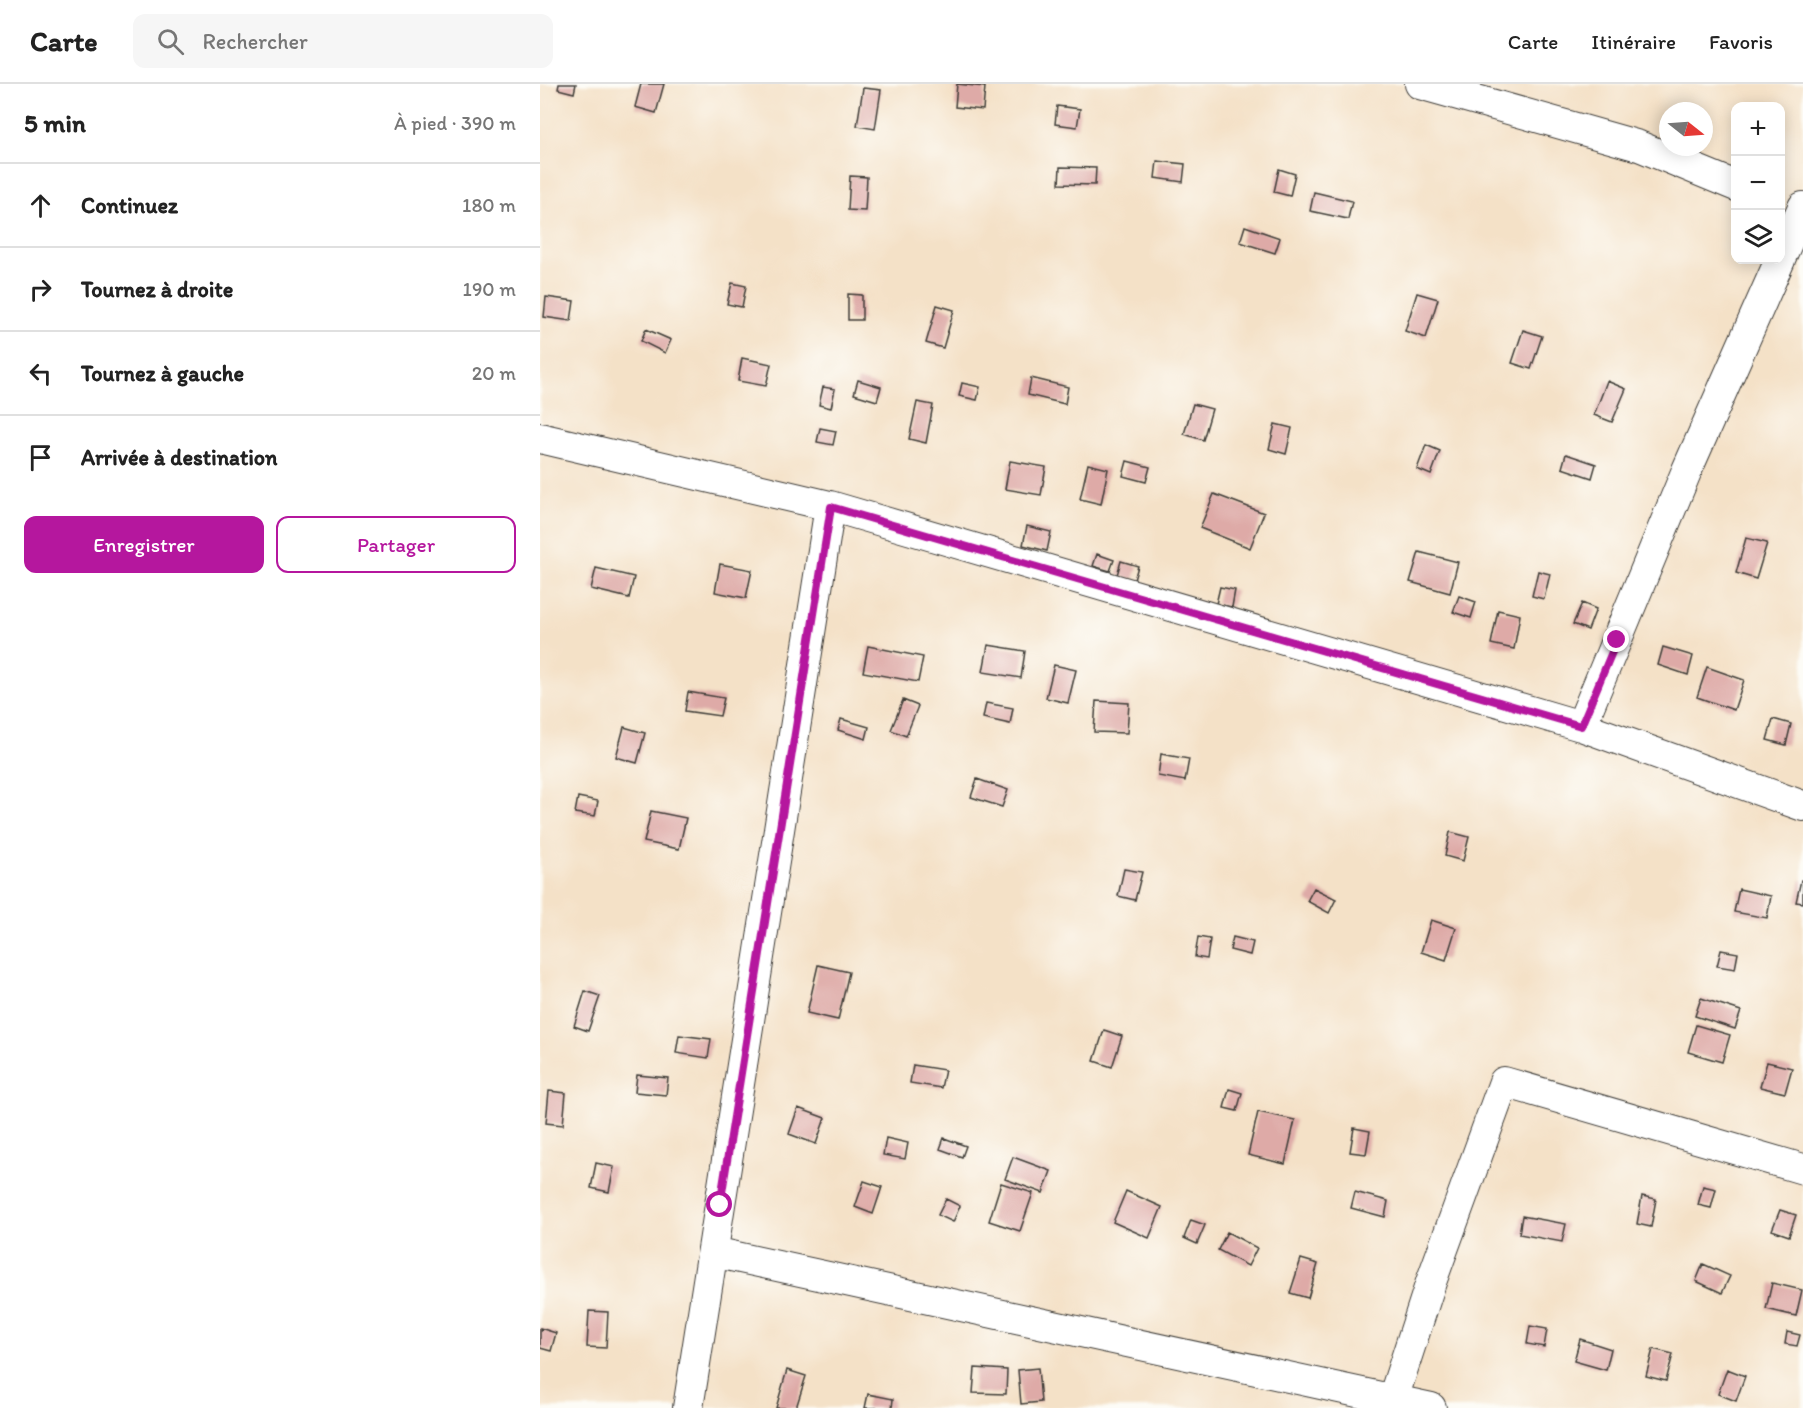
<!DOCTYPE html>
<html lang="fr">
<head>
<meta charset="utf-8">
<style>
  body { margin:0; font-family:Itim,sans-serif; background:#f6f6f6; color:#222 }
  .controls { position:absolute; right:18px; top:18px; display:grid; overflow:hidden; border-radius:12px; box-shadow:0 3px 15px #0003 }
  .controls button { width:54px; height:54px; display:grid; place-items:center; padding:0; border:0; border-bottom:2px solid #e0e0e0; background:#fff; color:#222; font:30px sans-serif }
  .compass { position:absolute; left:1119px; top:18px; width:54px; height:54px; border-radius:50%; background:#fff; box-shadow:0 3px 15px #0003; rotate:107deg }
  .stop { position:absolute; width:18px; height:18px; margin:-14px; border:4px solid #b5179e; border-radius:50%; background:#fff }
  .stop.end { background:#b5179e; border-color:#fff; box-shadow:0 2px 6px #0008 }
  .list { margin:0; padding:0; list-style:none }
  h2 { display:flex; justify-content:space-between; align-items:center; height:78px; margin:0; padding:0 24px; font-size:26px }
  h2 small { font-size:20px; font-weight:400; color:#767676 }
  .list li { display:grid; grid-template-columns:39px 1fr auto; gap:18px; align-items:center; box-sizing:border-box; height:84px; padding:0 24px; border-top:2px solid #e0e0e0 }
  .list b { display:block; font-size:22px; white-space:nowrap }
  .list em { font-size:20px; font-style:normal; color:#767676 }
  .actions { display:flex; gap:12px; padding:18px 24px }
  .actions a { flex:1; padding:14px 0; border:2px solid #b5179e; border-radius:12px; text-align:center; font-size:21px; color:#b5179e }
  .actions .main { background:#b5179e; color:#fff }
  .icon { flex:none; width:33px; height:33px; fill:none; stroke:currentColor; stroke-width:2; stroke-linecap:round; stroke-linejoin:round }
  .map { position:relative; flex:none; width:1263px; height:1324px; overflow:hidden }
  header { display:flex; align-items:center; gap:36px; box-sizing:border-box; height:84px; padding:0 30px; background:#fff; border-bottom:2px solid #e0e0e0 }
  header strong { font-size:28px }
  nav { display:flex; gap:33px; margin-inline-start:auto; font-size:21px }
  .search { width:420px; height:54px; background:#f6f6f6; display:flex; align-items:center; gap:15px; box-sizing:border-box; padding:0 21px; border-radius:12px; color:#767676; font-size:22px }
  main { display:flex }
  aside { flex:1; background:#fff }
  .map>svg:first-child { display:block }
</style>
</head>
<body>
<header>
<strong>Carte</strong>
<div class="search"><svg class="icon" aria-label="search" viewBox="0 0 24 24"><circle cx="10" cy="10" r="6"/><path d="M15 15l6 6"/></svg>Rechercher</div>
<nav><a>Carte</a><a>Itinéraire</a><a>Favoris</a></nav>
</header>
<main>
<aside>
<h2>5 min<small>À pied · 390 m</small></h2>
<ul class="list">
<li><svg class="icon" aria-label="ahead" viewBox="0 0 24 24"><path d="M12 20V5M6 11l6-6 6 6"/></svg><div><b>Continuez</b></div><em>180 m</em></li>
<li><svg class="icon" aria-label="right" viewBox="0 0 24 24"><path d="M7 20v-9h11M14 6l5 5-5 5"/></svg><div><b>Tournez à droite</b></div><em>190 m</em></li>
<li><svg class="icon" aria-label="left" viewBox="0 0 24 24"><path d="M17 20v-9H6M10 6l-5 5 5 5"/></svg><div><b>Tournez à gauche</b></div><em>20 m</em></li>
<li><svg class="icon" aria-label="arrive" viewBox="0 0 24 24"><path d="M6 21V4h12l-3 4 3 4H6"/></svg><div><b>Arrivée à destination</b></div></li>
</ul>
<div class="actions"><a class="main">Enregistrer</a><a>Partager</a></div>
</aside>
<div class="map">
<svg width="1263" height="1324" viewBox="0 0 1263 1324">
  <rect width="100%" height="100%" fill="#fdfcf7"/>
  <filter id="ink" filterUnits="userSpaceOnUse"><feTurbulence type="fractalNoise" baseFrequency=".0167" numOctaves="2"/><feDisplacementMap in="SourceGraphic" scale="12" xChannelSelector="R" yChannelSelector="G"/><feConvolveMatrix kernelMatrix="1 2 1 2 8 2 1 2 1" color-interpolation-filters="sRGB"/></filter>
  <filter id="wash" filterUnits="userSpaceOnUse"><feTurbulence type="fractalNoise" baseFrequency=".008" numOctaves="4" result="noise"/><feDisplacementMap in="SourceGraphic" scale="24" xChannelSelector="R" yChannelSelector="G"/><feGaussianBlur stdDeviation="1.35" result="paint"/><feColorMatrix in="noise" values="0 0 0 0 0 0 0 0 0 0 0 0 0 0 0 0 0 1.4 0 .05"/><feComposite in="paint" operator="in"/></filter>
  <g filter="url(#wash)">
    <rect width="100%" height="100%" fill="#f4e1c7"/>
    <g id="blocks">
      <path fill="#deaaa7" d="M19,0H36L34,9L18,5Z
        M101,0H124L116,29L95,23Z
        M417,0L445,3L443,26L415,23Z
        M323,4L341,6L335,45L317,42Z
        M517,22L540,25L537,43L515,40Z
        M617,77L645,80L643,98L615,94Z
        M520,83L556,84L555,101L519,100Z
        M739,85L755,90L750,112L734,108Z
        M310,92L327,93L325,127L308,126Z
        M774,108L812,117L808,135L770,127Z
        M705,142L740,154L735,169L700,158Z
        M192,199L206,202L202,223L187,220Z
        M877,209L898,215L886,254L865,247Z
        M308,210L322,211V236H308Z
        M6,213L34,217L31,237L4,233Z
        M397,221L414,226L403,264L386,259Z
        M106,245L131,256L125,269L101,257Z
        M983,246L1002,252L991,285L972,279Z
        M202,274L231,280L226,302L198,297Z
        M491,294L528,303L525,320L488,311Z
        M318,296L341,303L337,317L314,310Z
        M1067,297L1086,305L1072,338L1054,331Z
        M422,299L440,303L437,316L419,312Z
        M283,303L295,305L291,324L279,321Z
        M377,318L393,321L386,359L369,355Z
        M653,320L672,325L663,356L644,350Z
        M735,340L752,344L746,370L729,365Z
        M280,344L296,347L293,361L277,358Z
        M886,361L900,367L891,391L877,385Z
        M1026,370L1056,380L1052,394L1022,384Z
        M470,377L506,383L501,411L465,405Z
        M587,377L610,383L606,398L583,392Z
        M548,380L568,385L561,420L540,415Z
        M674,410L724,429L710,464L660,444Z
        M487,442L511,448L507,467L483,461Z
        M1206,454L1227,459L1216,495L1196,489Z
        M879,468L918,478L910,509L870,498Z
        M557,470L574,476L570,487L553,482Z
        M581,477L598,482L594,496L577,491Z
        M180,480L212,486L206,514L175,508Z
        M56,484L94,493L89,514L51,505Z
        M998,487L1010,490L1004,515L992,512Z
        M680,503L695,506L692,523L676,520Z
        M919,512L936,518L931,534L913,528Z
        M1042,519L1056,525L1048,546L1033,540Z
        M958,526L980,531L974,565L951,560Z
        M448,561L485,567L481,594L443,588Z
        M328,562L383,573L378,598L323,588Z
        M1123,563L1153,572L1148,591L1118,581Z
        M514,581L536,586L528,619L506,614Z
        M1167,583L1204,596L1194,626L1157,613Z
        M148,608L184,614L180,632L145,627Z
        M363,616L378,622L366,652L351,646Z
        M556,617L589,619L587,649L554,648Z
        M446,619L473,624L470,640L443,634Z
        M301,635L329,643L326,655L298,646Z
        M1233,635L1251,640L1246,661L1227,656Z
        M84,643L105,649L97,679L76,673Z
        M621,670L649,675L645,697L618,692Z
        M437,695L468,706L462,723L431,713Z
        M38,713L58,717L55,732L35,729Z
        M111,727L146,734L139,765L104,758Z
        M910,748L929,753L923,777L905,772Z
        M584,785L602,788L595,816L578,812Z
        M1261,796H1263V819L1256,818Z
        M774,804L796,815L789,829L767,817Z
        M1199,805L1231,812L1227,834L1194,828Z
        M891,836L916,844L906,876L881,868Z
        M658,853L670,855L667,875L655,873Z
        M693,853L713,858L710,871L690,866Z
        M1181,866L1198,869L1195,885L1177,882Z
        M278,881L309,888L298,936L267,929Z
        M45,907L60,912L48,947L34,942Z
        M1161,914L1201,927L1195,945L1155,932Z
        M1156,941L1190,951L1182,978L1148,968Z
        M564,946L582,952L572,983L554,977Z
        M139,951L171,955L168,974L136,969Z
        M1227,978L1252,984L1245,1009L1220,1003Z
        M373,981L405,986L401,1004L370,999Z
        M97,991L128,994L126,1011L95,1008Z
        M689,1005L702,1009L697,1027L684,1024Z
        M9,1007L26,1009L23,1041L6,1039Z
        M258,1024L285,1034L276,1060L249,1050Z
        M718,1028L755,1036L745,1080L708,1071Z
        M814,1044L830,1047L826,1070L810,1068Z
        M346,1054L368,1059L365,1075L343,1071Z
        M404,1054L426,1062L422,1073L400,1065Z
        M473,1073L511,1087L503,1109L465,1095Z
        M56,1079L74,1083L69,1108L51,1104Z
        M324,1097L342,1103L333,1130L315,1123Z
        M461,1099L493,1109L480,1147L449,1137Z
        M1163,1102L1176,1105L1171,1124L1158,1121Z
        M586,1107L622,1123L609,1154L573,1138Z
        M815,1108L848,1117L845,1133L811,1124Z
        M1102,1112L1116,1115L1111,1143L1097,1140Z
        M406,1115L420,1122L413,1138L398,1131Z
        M1240,1126L1256,1131L1249,1152L1232,1146Z
        M982,1132L1026,1140L1022,1158L979,1150Z
        M651,1136L665,1141L657,1160L644,1154Z
        M687,1148L717,1164L708,1182L678,1166Z
        M761,1175L778,1180L768,1214L750,1209Z
        M1163,1180L1190,1192L1182,1209L1156,1197Z
        M1232,1199L1262,1206L1256,1232L1226,1225Z
        M49,1227L68,1228L66,1264L47,1263Z
        M990,1242L1007,1245L1004,1263L987,1260Z
        M0,1244L16,1249L11,1267L0,1264Z
        M1247,1248L1260,1251L1257,1262L1245,1260Z
        M1040,1255L1071,1265L1066,1286L1034,1277Z
        M1113,1265L1133,1270L1126,1297L1106,1292Z
        M435,1284L467,1286L466,1310L433,1309Z
        M498,1284L501,1318L481,1320L478,1286Z
        M1187,1285L1205,1292L1196,1317L1178,1310Z
        M247,1286L266,1292L256,1324H236Z
        M328,1310L353,1315L352,1324H325Z"/>
    </g>
  </g>
  <g filter="url(#ink)">
    <use href="#blocks" fill-opacity="0" stroke="#3c3a36" stroke-width="1.5"/>
    <g fill="none" stroke-linecap="round" stroke-linejoin="round">
      <g stroke="#3c3a36" stroke-width="32">
        <path id="minor" d="M880,0L1099,62L1196,102
          M1240,175L1263,123
          M0,354L290,422L1041,642L1263,722
          M1041,642L1147,386L1240,176
          M173,1168L891,1324
          M148,1324L290,422
          M850,1324L891,1198L964,998L1263,1085"/>
      </g>
      <use href="#minor" stroke="#fff" stroke-width="30"/>
    </g>
  </g>
  <g fill="none" stroke-linecap="round" stroke-linejoin="round" filter="url(#ink)">
    <path stroke="#b5179e" stroke-width="8" d="M180,1121L291,423L1041,642L1077,556"/>
  </g>
</svg>
<div class="controls">
<button>+</button>
<button>−</button>
<button><svg class="icon" aria-label="layers" viewBox="0 0 24 24"><path d="M12 4l9 5-9 5-9-5zM3 14l9 5 9-5"/></svg></button>
</div>
<svg class="compass" viewBox="-18 -18 36 36"><path d="M0-13l5 13h-10z" fill="#e53935"/><path d="M0 13l5-13h-10z" fill="#767676"/></svg>
<div class="stop" style="left:180px;top:1121px"></div>
<div class="stop end" style="left:1077px;top:556px"></div>
</div>
</main>
</body>
</html>
